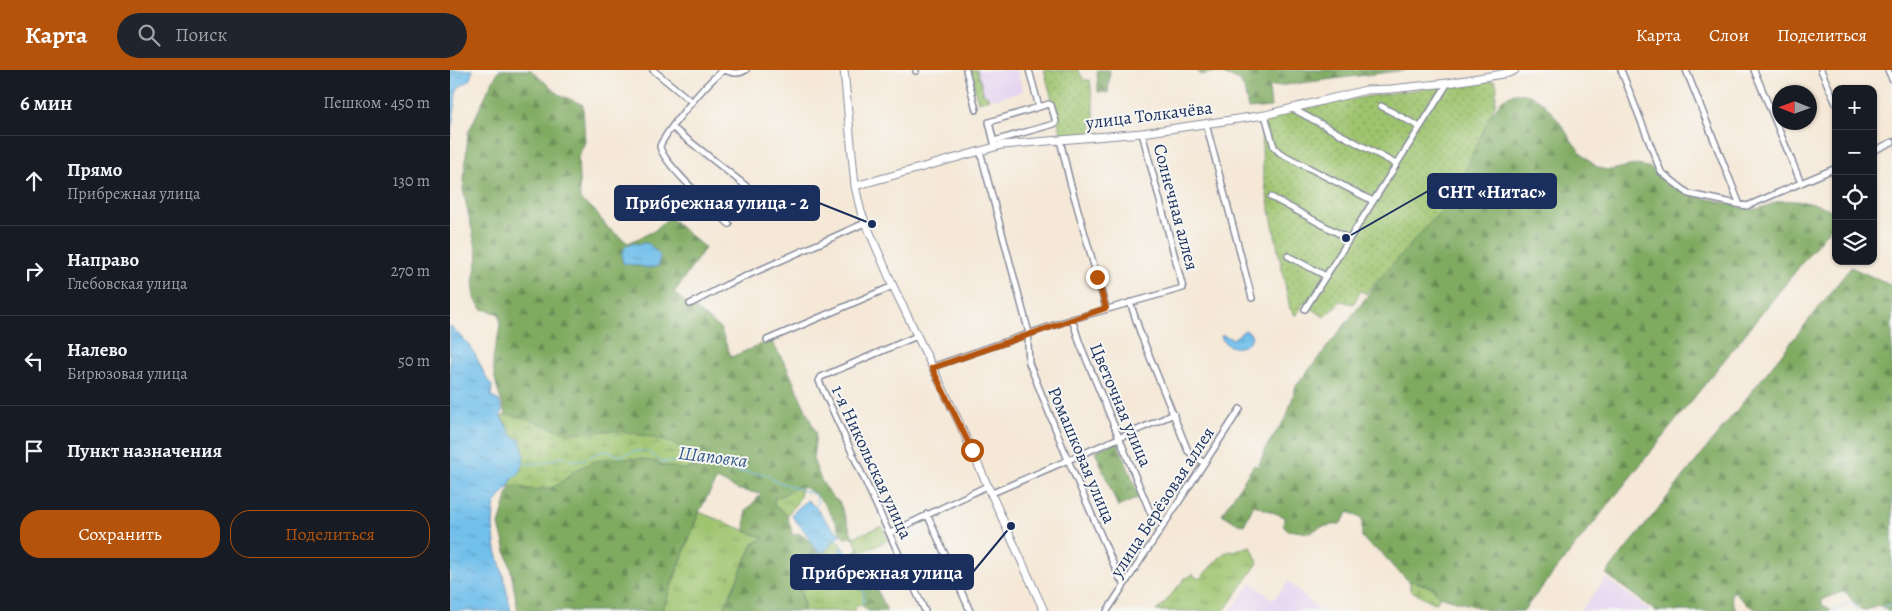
<!DOCTYPE html>
<html lang="ru">
<head>
<meta charset="utf-8">
<style>
  body { margin:0; font-family:Alegreya,serif; background:#20242c; color:#f1f3f6 }
  .controls { position:absolute; right:15px; top:15px; display:grid; overflow:hidden; border-radius:10px; box-shadow:0 1px 4px #0004 }
  .controls button { width:45px; height:45px; display:grid; place-items:center; padding:0; border:0; border-bottom:1px solid #363941; background:#171b24; color:#f1f3f6; font:25px sans-serif }
  .compass { position:absolute; left:1322px; top:15px; width:45px; height:45px; border-radius:50%; background:#171b24; box-shadow:0 1px 4px #0004; rotate:271deg }
  .stop { position:absolute; width:15px; height:15px; margin:-11px; border:4px solid #b45309; border-radius:50%; background:#fff }
  .stop.end { background:#b45309; border-color:#fff; box-shadow:0 1px 5px #0008 }
  .list { margin:0; padding:0; list-style:none }
  h2 { display:flex; justify-content:space-between; align-items:center; height:65px; margin:0; padding:0 20px; font-size:21px }
  h2 small { font-size:16px; font-weight:400; color:#9ea1a6 }
  .list li { display:grid; grid-template-columns:32px 1fr auto; gap:15px; align-items:center; box-sizing:border-box; height:90px; padding:0 20px; border-top:1px solid #363941 }
  .list b { display:block; font-size:19px; white-space:nowrap }
  .list p { margin:0; font-size:16px; white-space:nowrap; color:#9ea1a6 }
  .list em { font-size:16px; font-style:normal; color:#9ea1a6 }
  .actions { display:flex; gap:10px; padding:15px 20px }
  .actions a { flex:1; padding:11px 0; border:1px solid #b45309; border-radius:20px; text-align:center; font-size:18px; color:#b45309 }
  .actions .main { background:#b45309; color:#fff }
  .icon { flex:none; width:28px; height:28px; fill:none; stroke:currentColor; stroke-width:2; stroke-linecap:round; stroke-linejoin:round }
  .map { position:relative; flex:none; width:1442px; height:541px; overflow:hidden }
  header { display:flex; align-items:center; gap:30px; box-sizing:border-box; height:70px; padding:0 25px; background:#b45309; color:#fff }
  header strong { font-size:24px }
  nav { display:flex; gap:28px; margin-inline-start:auto; font-size:18px }
  .search { width:350px; height:45px; background:#20242c; display:flex; align-items:center; gap:12px; box-sizing:border-box; padding:0 18px; border-radius:28px; color:#9ea1a6; font-size:19px }
  main { display:flex }
  aside { flex:1; background:#171b24 }
  .map>svg:first-child { display:block }
</style>
</head>
<body>
<header>
<strong>Карта</strong>
<div class="search"><svg class="icon" aria-label="search" viewBox="0 0 24 24"><circle cx="10" cy="10" r="6"/><path d="M15 15l6 6"/></svg>Поиск</div>
<nav><a>Карта</a><a>Слои</a><a>Поделиться</a></nav>
</header>
<main>
<aside>
<h2>6 мин<small>Пешком · 450 m</small></h2>
<ul class="list">
<li><svg class="icon" aria-label="ahead" viewBox="0 0 24 24"><path d="M12 20V5M6 11l6-6 6 6"/></svg><div><b>Прямо</b><p>Прибрежная улица</p></div><em>130 m</em></li>
<li><svg class="icon" aria-label="right" viewBox="0 0 24 24"><path d="M7 20v-9h11M14 6l5 5-5 5"/></svg><div><b>Направо</b><p>Глебовская улица</p></div><em>270 m</em></li>
<li><svg class="icon" aria-label="left" viewBox="0 0 24 24"><path d="M17 20v-9H6M10 6l-5 5 5 5"/></svg><div><b>Налево</b><p>Бирюзовая улица</p></div><em>50 m</em></li>
<li><svg class="icon" aria-label="arrive" viewBox="0 0 24 24"><path d="M6 21V4h12l-3 4 3 4H6"/></svg><div><b>Пункт назначения</b></div></li>
</ul>
<div class="actions"><a class="main">Сохранить</a><a>Поделиться</a></div>
</aside>
<div class="map">
<svg width="1442" height="541" viewBox="0 0 1442 541">
  <defs>
    <pattern id="grass-tufts" width="24" height="20" patternUnits="userSpaceOnUse" patternTransform="scale(1.25)"><rect width="24" height="20" fill="#9fc46e"/><path d="M3 7l-1-3M5 7V3M7 7l1-3M15 17l-1-3M17 17v-4M19 17l1-3" fill="none" stroke="#81a05e"/></pattern>
    <pattern id="forest-firs" width="22" height="20" patternUnits="userSpaceOnUse" patternTransform="scale(1.25)"><rect width="22" height="20" fill="#7faa61"/><path d="M5 1l3.5 6h-7zM16 11l3.5 6h-7z" fill="#678b53"/></pattern>
    <pattern id="wetland-marsh" width="20" height="14" patternUnits="userSpaceOnUse" patternTransform="scale(1.25)"><rect width="20" height="14" fill="#9fc46e"/><path d="M1 5h8M5 5V1M11 12h8M15 12V8" fill="none" stroke="#81a05e"/></pattern>
    <pattern id="park-crowns" width="20" height="18" patternUnits="userSpaceOnUse" patternTransform="scale(1.25)"><rect width="20" height="18" fill="#9fc46e"/><path d="M2 6a3 3 0 1 1 6 0M12 15a3 3 0 1 1 6 0" fill="none" stroke="#81a05e"/></pattern>
    <pattern id="garden-dots" width="8" height="8" patternUnits="userSpaceOnUse" patternTransform="scale(1.25)"><rect width="8" height="8" fill="#9fc46e"/><path d="M2 2h.1M6 6h.1" fill="none" stroke="#81a05e" stroke-width="1.8" stroke-linecap="round"/></pattern>
    <pattern id="water-ripples" width="26" height="14" patternUnits="userSpaceOnUse" patternTransform="scale(1.25)"><rect width="26" height="14" fill="#71bfeb"/><path d="M2 4q2-2 4 0t4 0M15 11q2-2 4 0t4 0" fill="none" stroke="#5c9cc2"/></pattern>
  </defs>
  <rect width="100%" height="100%" fill="#f6f6f2"/>
  <filter id="ink" filterUnits="userSpaceOnUse"><feTurbulence type="fractalNoise" baseFrequency=".02" numOctaves="2"/><feDisplacementMap in="SourceGraphic" scale="10" xChannelSelector="R" yChannelSelector="G"/><feConvolveMatrix kernelMatrix="1 2 1 2 8 2 1 2 1" color-interpolation-filters="sRGB"/></filter>
  <filter id="wash" filterUnits="userSpaceOnUse"><feTurbulence type="fractalNoise" baseFrequency=".0096" numOctaves="4" result="noise"/><feDisplacementMap in="SourceGraphic" scale="20" xChannelSelector="R" yChannelSelector="G"/><feGaussianBlur stdDeviation="1.12" result="paint"/><feColorMatrix in="noise" values="0 0 0 0 0 0 0 0 0 0 0 0 0 0 0 0 0 1.4 0 .05"/><feComposite in="paint" operator="in"/></filter>
  <g filter="url(#wash)">
    <rect width="100%" height="100%" fill="#f5e8d7"/>
    <path fill="#e5d3f1" d="M527,0H567L573,21L546,29L534,25Z
      M1156,509L1201,541H1130Z
      M839,512L870,541H781L801,513L823,530Z"/>
    <path fill="url(#grass-tufts)" stroke="#5d7a66" d="M350,415C354,429 343,435 337,446L334,442L324,437L323,432L325,427H328Z
      M249,442L314,468L303,474L273,541H212Z
      M385,469L392,475C385,489 398,508 408,518H411L414,523L413,536L406,535L404,541H353L354,538L346,488H355L377,481Z
      M801,476L808,493L774,541H706L712,536L735,508L739,507L742,504L749,509L774,483Z"/>
    <path fill="url(#forest-firs)" stroke="#4d6c60" d="M49,0H81L108,24L133,35L135,72L128,87L130,130L144,140L158,158L178,173L204,161L219,147L255,178L224,223L270,258L281,287L321,270L337,297L366,363L363,389L371,410L383,428L389,431L403,467L394,468C383,449 372,421 349,416L328,428L325,427L324,437C338,439 340,455 343,466L348,463C360,469 360,474 369,482L355,488H346L354,538L353,541H273L303,474L314,468L295,461L296,441L311,424L289,420L267,409L249,442L212,541H68L60,496L49,455L59,419L78,402C68,373 42,319 43,290C44,274 53,260 49,244L32,239L25,229L23,211L28,187L13,120L18,63L39,18Z
      M647,0H660L658,23L648,22Z
      M747,0H956L819,17L821,37L798,39L794,19L790,11L768,2L750,5Z
      M1064,23C1069,23 1074,24 1079,25C1109,36 1118,78 1146,96C1161,106 1177,92 1194,96C1213,100 1225,118 1242,125C1249,128 1258,129 1265,130C1276,133 1287,136 1298,139C1307,142 1321,133 1330,131C1341,129 1385,134 1386,147C1386,150 1383,154 1381,157L1073,541H1041L989,526L982,518L968,512H960L943,497L932,483L919,475L912,467V449L899,442L890,454L870,457L860,463L837,460L833,454L835,447L804,435L794,455L788,454L772,444L804,395L808,397L818,374L837,346L846,316L909,237L958,169L1036,52L1052,30Z
      M1401,197L1442,216V541H1437L1434,537L1427,535C1424,536 1419,540 1415,540C1409,541 1400,528 1397,523L1392,522L1372,530V535L1379,538L1380,541H1312L1297,535L1285,522L1281,523V527L1286,541H1205L1156,504Z
      M667,371L690,427L668,437L645,381Z
      M408,478L437,541H418L413,536L414,523L411,518L415,515L400,486Z"/>
    <path fill="url(#wetland-marsh)" stroke="#5d7a66" d="M57,345C78,346 95,358 116,362C130,364 147,361 162,361C187,362 243,375 259,395L233,399L218,396L194,389L161,388L145,391L125,400L109,414L100,418L84,420L67,416L58,417L63,408L64,368L51,347Z
      M963,511L982,518L989,526L988,532L984,533L960,520V512Z"/>
    <path fill="url(#park-crowns)" stroke="#5d7a66" d="M432,456L439,470L410,483L403,467Z"/>
    <path fill="url(#garden-dots)" stroke="#5d7a66" d="M519,0H527L534,24L538,26L539,29L528,32Z
      M594,0H628L634,10H640L645,51L641,52L643,64L612,66Z
      M1034,11H1045L1047,17L1045,35L1002,128L916,224L911,221L903,234L891,231L874,247L854,233L846,246L840,239L813,106L811,50C883,29 959,20 1034,11Z"/>
    <path fill="url(#water-ripples)" stroke="#4677a4" d="M0,0H23L19,11L9,17L6,23L5,38L0,68Z
      M194,173L199,174L210,185L208,196L200,198L173,193C171,186 172,176 181,174C185,173 189,175 194,173Z
      M0,255C5,263 8,263 14,269C27,282 31,302 42,316L41,326L49,331L52,339L51,347L64,368L70,369L74,384L73,394L69,404L63,408L58,417L46,432L44,439L43,456L46,480L54,508L61,541H0Z
      M795,260L800,263L802,267C796,281 776,281 771,266L773,265L783,269Z
      M357,430C369,437 376,456 390,463V466L385,469L375,481L369,482L363,476L356,463L341,445Z
      M392,475L415,512V515L408,518C398,508 384,488 392,475Z"/>
    <g fill="none" stroke-linecap="round" stroke-linejoin="round">
      <path stroke="#71bfeb" stroke-width="1" d="M72,394L93,393L111,387L129,391L153,381L160,382L170,386L185,381H195L199,382L210,391L217,392H228L269,396L287,402L316,404L323,410L366,425L368,433L365,438
        M385,468L392,475
        M411,518L414,523L413,535
        M1384,541L1400,533L1404,534L1408,541
        M1431,541L1436,535H1442"/>
    </g>
  </g>
  <g filter="url(#ink)">
    <g fill="none" stroke-linecap="round" stroke-linejoin="round">
      <g stroke="#888c9a" stroke-width="8">
        <path id="street" d="M203,0L242,32
          M466,0V1
          M516,0L526,40
          M579,0L589,37
          M1171,0L1211,102L1239,124L1297,136L1386,98
          M1236,0L1290,135
          M1304,0L1351,113
          M1371,0L1386,34
          M1438,0L1442,9
          M931,36L970,57
          M843,39L946,94
          M815,45L824,77L830,83L923,131
          M756,54L802,228
          M223,58L296,116
          M610,70L620,112L656,238
          M544,71L604,54L606,52L601,35L599,34L539,52L545,77
          M530,81L579,263L578,274L579,293L618,390L670,509L675,514
          M1423,81L1442,72
          M821,127L899,169
          M279,154C265,140 211,92 210,76C217,60 259,9 274,0C282,3 288,5 296,0
          M838,186L876,206
          M680,232L691,265L738,381L754,393
          M240,234L276,215L415,153
          M855,239L998,13
          M622,249L630,274L701,444L715,453
          M467,266L371,307L369,311L475,541
          M317,270L443,216
          M482,297L622,249L733,218L692,63
          M540,424L724,344
          M477,444L520,541
          M440,463L537,416
          M657,541L790,339"/>
      </g>
      <g stroke="#888c9a" stroke-width="9">
        <path id="secondary" d="M394,0L405,116L411,142L443,216L508,350L594,541
          M405,116L552,75L692,63L815,45L916,20L941,19L998,13L1058,3L1065,0"/>
      </g>
      <use href="#street" stroke="#fff" stroke-width="5"/>
      <use href="#secondary" stroke="#fff" stroke-width="7"/>
    </g>
  </g>
  <g fill="none" stroke-linecap="round" stroke-linejoin="round" filter="url(#ink)">
    <path stroke="#b45309" stroke-width="6" d="M522,380L482,298L656,238L647,207"/>
  </g>
  <g text-anchor="middle" stroke-width="4" stroke-linejoin="round" paint-order="stroke">
    <g font-size="18" fill="#1b2f5e" stroke="#f6f6f2">
      <text transform="translate(699 45) rotate(-7)" y="6">улица Толкачёва</text>
      <text transform="translate(726 137) rotate(75)" y="6">Солнечная аллея</text>
      <text transform="translate(671 335) rotate(67)" y="6">Цветочная улица</text>
      <text transform="translate(632 385) rotate(67)" y="6">Ромашковая улица</text>
      <text transform="translate(422 392) rotate(65)" y="6">1-я Никольская улица</text>
      <text transform="translate(712 432) rotate(-57)" y="6">улица Берёзовая аллея</text>
    </g>
    <g font-size="19" font-style="italic" fill="#355a88" stroke="#f6f6f2">
      <text transform="translate(263 386) rotate(7)" y="7">Шаповка</text>
    </g>
  </g>
  <path fill="none" stroke="#1b2f5e" stroke-width="2" d="M896 168L978 121M422 154L369 133M561 456L523 502"/>
  <g fill="#1b2f5e" stroke="#f6f6f2" stroke-width="2">
    <circle cx="896" cy="168" r="5"/>
    <circle cx="422" cy="154" r="5"/>
    <circle cx="561" cy="456" r="5"/>
  </g>
  <g fill="#1b2f5e" stroke="#1b2f5e" stroke-width="2">
    <rect x="978" y="104" width="128" height="34" rx="5"/>
    <rect x="165" y="116" width="204" height="34" rx="5"/>
    <rect x="341" y="485" width="182" height="34" rx="5"/>
  </g>
  <g font-size="19" text-anchor="middle" font-weight="bold" fill="#fff">
    <text x="1042" y="128">СНТ «Нитас»</text>
    <text x="267" y="139">Прибрежная улица - 2</text>
    <text x="432" y="509">Прибрежная улица</text>
  </g>
</svg>
<div class="controls">
<button>+</button>
<button>−</button>
<button><svg class="icon" aria-label="locate" viewBox="0 0 24 24"><circle cx="12" cy="12" r="6"/><path d="M12 2v4M12 18v4M2 12h4M18 12h4"/></svg></button>
<button><svg class="icon" aria-label="layers" viewBox="0 0 24 24"><path d="M12 4l9 5-9 5-9-5zM3 14l9 5 9-5"/></svg></button>
</div>
<svg class="compass" viewBox="-18 -18 36 36"><path d="M0-13l5 13h-10z" fill="#e53935"/><path d="M0 13l5-13h-10z" fill="#9ea1a6"/></svg>
<div class="stop" style="left:522px;top:380px"></div>
<div class="stop end" style="left:647px;top:207px"></div>
</div>
</main>
</body>
</html>
